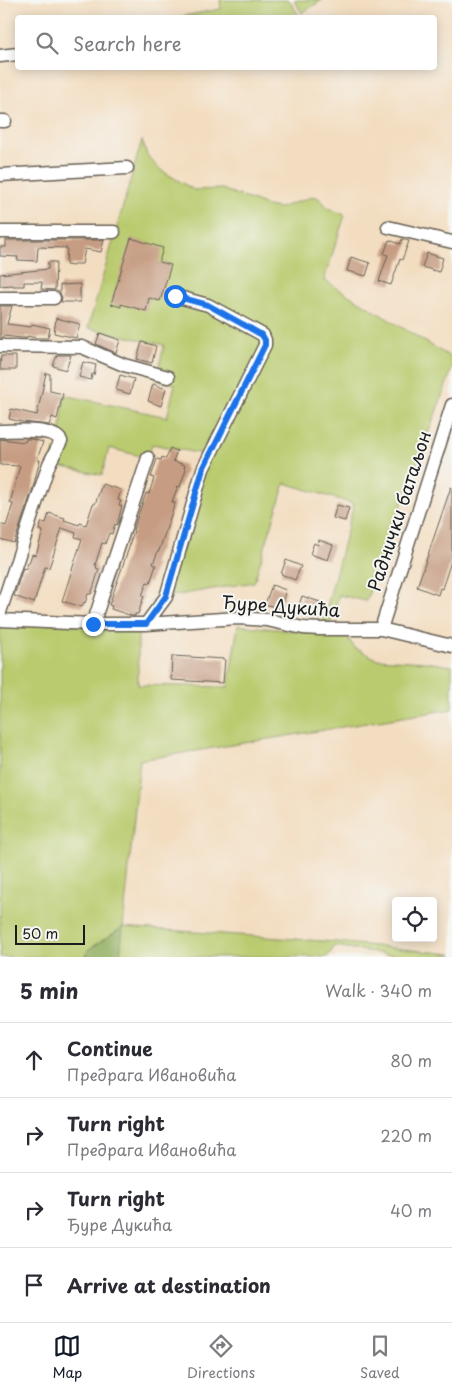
<!DOCTYPE html>
<html lang="en">
<head>
<meta charset="utf-8">
<style>
  body { margin:0; font-family:"Playpen Sans",sans-serif; background:#f2f2f3; color:#2b2b33 }
  .controls { position:absolute; right:15px; bottom:15px; display:grid; overflow:hidden; border-radius:5px; box-shadow:0 2px 12px #0003 }
  .controls button { width:45px; height:45px; display:grid; place-items:center; padding:0; border:0; border-bottom:1px solid #e1e1e2; background:#fff; color:#2b2b33; font:25px sans-serif }
  .scale { position:absolute; left:15px; bottom:12px; width:70px; box-sizing:border-box; padding-left:5px; border:2px solid #1c1c1c; border-top:0; font-size:14px; line-height:18px; white-space:nowrap; color:#1c1c1c; -webkit-text-stroke:4px #f6f6f2; paint-order:stroke }
  .stop { position:absolute; width:15px; height:15px; margin:-11px; border:4px solid #1a73e8; border-radius:50%; background:#fff }
  .stop.end { background:#1a73e8; border-color:#fff; box-shadow:0 1px 5px #0008 }
  .list { margin:0; padding:0; list-style:none }
  h2 { display:flex; justify-content:space-between; align-items:center; height:65px; margin:0; padding:0 20px; font-size:21px }
  h2 small { font-size:16px; font-weight:400; color:#7c7c81 }
  .list li { display:grid; grid-template-columns:32px 1fr auto; gap:15px; align-items:center; box-sizing:border-box; height:75px; padding:0 20px; border-top:1px solid #e1e1e2 }
  .list b { display:block; font-size:19px; white-space:nowrap }
  .list p { margin:0; font-size:16px; white-space:nowrap; color:#7c7c81 }
  .list em { font-size:16px; font-style:normal; color:#7c7c81 }
  .icon { flex:none; width:28px; height:28px; fill:none; stroke:currentColor; stroke-width:2; stroke-linecap:round; stroke-linejoin:round }
  .map { position:relative; flex:none; width:452px; height:957px; overflow:hidden }
  .search { position:absolute; background:#fff; box-shadow:0 2px 12px #0003; left:15px; right:15px; top:15px; height:55px; display:flex; align-items:center; gap:12px; box-sizing:border-box; padding:0 18px; border-radius:5px; color:#7c7c81; font-size:19px }
  .sheet { height:365px; background:#fff }
  nav { display:flex; justify-content:space-around; align-items:center; box-sizing:border-box; height:70px; border-top:1px solid #e1e1e2; background:#fff; font-size:14px; color:#7c7c81 }
  nav a { display:grid; justify-items:center; gap:2px }
  nav .on { color:#111827 }
  .map>svg:first-child { display:block }
</style>
</head>
<body>
<div class="map">
<svg width="452" height="957" viewBox="0 0 452 957">
  <rect width="100%" height="100%" fill="#f6f6f2"/>
  <filter id="ink" filterUnits="userSpaceOnUse"><feTurbulence type="fractalNoise" baseFrequency=".02" numOctaves="2"/><feDisplacementMap in="SourceGraphic" scale="10" xChannelSelector="R" yChannelSelector="G"/><feConvolveMatrix kernelMatrix="1 2 1 2 8 2 1 2 1" color-interpolation-filters="sRGB"/></filter>
  <filter id="wash" filterUnits="userSpaceOnUse"><feTurbulence type="fractalNoise" baseFrequency=".0096" numOctaves="4" result="noise"/><feDisplacementMap in="SourceGraphic" scale="20" xChannelSelector="R" yChannelSelector="G"/><feGaussianBlur stdDeviation="1.12" result="paint"/><feColorMatrix in="noise" values="0 0 0 0 0 0 0 0 0 0 0 0 0 0 0 0 0 1.4 0 .05"/><feComposite in="paint" operator="in"/></filter>
  <g filter="url(#wash)">
    <rect width="100%" height="100%" fill="#f3ddc0"/>
    <path fill="#b9cb6e" stroke="#6a7445" d="M220,0H289L300,17H178L221,9Z
      M294,0H322L302,13Z
      M142,140L147,155L159,169L194,190L222,189L267,206L279,208L315,196L321,200L328,208L345,215L324,280L452,358V369L366,601L339,595L329,628L322,625L354,504L285,483L254,582L166,597L207,455L152,444L148,458L109,448L102,475L49,464L60,439L64,395L167,417L175,384L156,380L164,345L88,328Z
      M0,620L138,629V685L228,687L238,625L312,633L345,634L355,648L377,659L425,662L452,666V709L140,760L123,927L336,942L452,954V957H403L335,946L327,957H120L122,928L88,950L86,957H0Z"/>
    <path fill="#92af61" stroke="#57663e" d="M123,927L120,957H86L88,950Z"/>
    <g id="blocks">
      <path fill="#c69d83" d="M131,238L163,248L159,262L171,265L160,301L149,298L146,311L121,304V307L111,304Z
        M402,239L409,241L402,260L400,259L391,285L379,281L388,255L384,254L389,240L400,244Z
        M6,240H104L101,252L85,249L82,264H73V266L66,265L67,248L38,247L37,261L17,260L18,257L0,256V247H6Z
        M427,253L443,258L439,272L422,267Z
        M351,257L370,263L366,276L347,271Z
        M48,262H56L55,290L41,289L42,282H24V286H13V285L0,286V274L48,269Z
        M80,284V302H61L62,298L60,293V285Z
        M0,306H12L7,324L31,327L32,324L50,328L48,338H36L27,336V338H22L3,336V338H0Z
        M56,318L80,324L76,338L54,333Z
        M100,333L120,340L116,353L96,344Z
        M142,342L156,346L152,363L137,359Z
        M57,355H71L66,370L53,366Z
        M1,356H16V370H0Z
        M83,362L96,365L94,375L92,374L91,380L79,377Z
        M46,373L50,374V391L63,394L57,419L52,417L49,425L23,422L9,419L11,409L37,415Z
        M120,375L134,379L130,394L116,390Z
        M153,384L166,389L161,406L148,401Z
        M0,439L25,442L26,439H31L43,442L37,460H40L32,491L14,543L0,539V524L6,526L13,504L10,503L20,466L0,465Z
        M170,448L177,451L173,461L185,465L184,468L186,469L180,487L178,486L173,499L172,502L175,503L159,551H158L153,564L156,565L150,583L147,582L142,596H144L138,614H135V616H132L111,609L112,606L109,605L131,542H130L134,531L133,530L146,493L149,494L154,478L151,477L157,459L161,460L162,457L166,459Z
        M102,484L121,490L118,500L121,501L119,505L122,506L117,525L115,524L112,534L109,533L105,544L102,543L95,565H97L96,568L99,569L94,586L91,594H88L85,603L84,602L82,607L62,601L82,539L75,537L76,533L62,528L49,568L45,567L34,603L14,596L23,568L26,569L28,562L29,563L32,554L36,555L43,531L39,530L42,522L46,523L49,513L65,518L64,520L79,525L80,523L86,525L93,504H95Z
        M451,487L452,488V558L442,589L440,588L438,595L417,587Z
        M337,505L349,508L345,521L333,518Z
        M319,540L333,545L328,560L310,554L314,543L318,545Z
        M286,560L301,566L295,580L281,574Z
        M272,585L286,590L280,609L265,604Z
        M302,596L320,602L316,618L297,612Z
        M172,656L225,659L223,683L171,680Z"/>
    </g>
  </g>
  <g filter="url(#ink)">
    <use href="#blocks" fill-opacity="0" stroke="#676055" stroke-width="1"/>
    <g fill="none" stroke-linecap="round" stroke-linejoin="round">
      <g stroke="#676055" stroke-width="15">
        <path id="minor" d="M0,56L18,54
          M0,121H5
          M0,175L127,168
          M388,227L452,242
          M0,232H114
          M0,298H54
          M0,346L82,347L124,365L168,377
          M0,431C15,431 53,427 61,441L49,464L0,612
          M0,620L93,624H146L238,618L267,620L303,628L320,629H381L452,646
          M93,624L148,458
          M146,624L166,597L203,469L265,345V340L263,335L208,305L175,296
          M381,629L452,405"/>
      </g>
      <use href="#minor" stroke="#fff" stroke-width="12"/>
    </g>
  </g>
  <g fill="none" stroke-linecap="round" stroke-linejoin="round" filter="url(#ink)">
    <path stroke="#1a73e8" stroke-width="6" d="M93,624H146L166,596L203,469L265,345V340L262,335L208,305L175,296"/>
  </g>
  <g text-anchor="middle" stroke-width="4" stroke-linejoin="round" paint-order="stroke">
    <g font-size="18" fill="#1c1c1c" stroke="#f6f6f2">
      <text transform="translate(400 511) rotate(-72)" y="6">Раднички батаљон</text>
      <text transform="translate(281 607) rotate(4)" y="6">Ђуре Дукића</text>
    </g>
  </g>
</svg>
<div class="controls">
<button><svg class="icon" aria-label="locate" viewBox="0 0 24 24"><circle cx="12" cy="12" r="6"/><path d="M12 2v4M12 18v4M2 12h4M18 12h4"/></svg></button>
</div>
<div class="scale">50 m</div>
<div class="stop" style="left:175px;top:296px"></div>
<div class="stop end" style="left:93px;top:624px"></div>
<div class="search"><svg class="icon" aria-label="search" viewBox="0 0 24 24"><circle cx="10" cy="10" r="6"/><path d="M15 15l6 6"/></svg>Search here</div>
</div>
<section class="sheet">
<h2>5 min<small>Walk · 340 m</small></h2>
<ul class="list">
<li><svg class="icon" aria-label="ahead" viewBox="0 0 24 24"><path d="M12 20V5M6 11l6-6 6 6"/></svg><div><b>Continue</b><p>Предрага Ивановића</p></div><em>80 m</em></li>
<li><svg class="icon" aria-label="right" viewBox="0 0 24 24"><path d="M7 20v-9h11M14 6l5 5-5 5"/></svg><div><b>Turn right</b><p>Предрага Ивановића</p></div><em>220 m</em></li>
<li><svg class="icon" aria-label="right" viewBox="0 0 24 24"><path d="M7 20v-9h11M14 6l5 5-5 5"/></svg><div><b>Turn right</b><p>Ђуре Дукића</p></div><em>40 m</em></li>
<li><svg class="icon" aria-label="arrive" viewBox="0 0 24 24"><path d="M6 21V4h12l-3 4 3 4H6"/></svg><div><b>Arrive at destination</b></div></li>
</ul>
</section>
<nav>
<a class="on"><svg class="icon" aria-label="map" viewBox="0 0 24 24"><path d="M3 6l6-2 6 2 6-2v14l-6 2-6-2-6 2zM9 4v14M15 6v14"/></svg>Map</a>
<a><svg class="icon" aria-label="directions" viewBox="0 0 24 24"><path d="M12 3l9 9-9 9-9-9zM9 14v-3h6M13 9l2 2-2 2"/></svg>Directions</a>
<a><svg class="icon" aria-label="saved" viewBox="0 0 24 24"><path d="M7 4h10v16l-5-4-5 4z"/></svg>Saved</a>
</nav>
</body>
</html>
